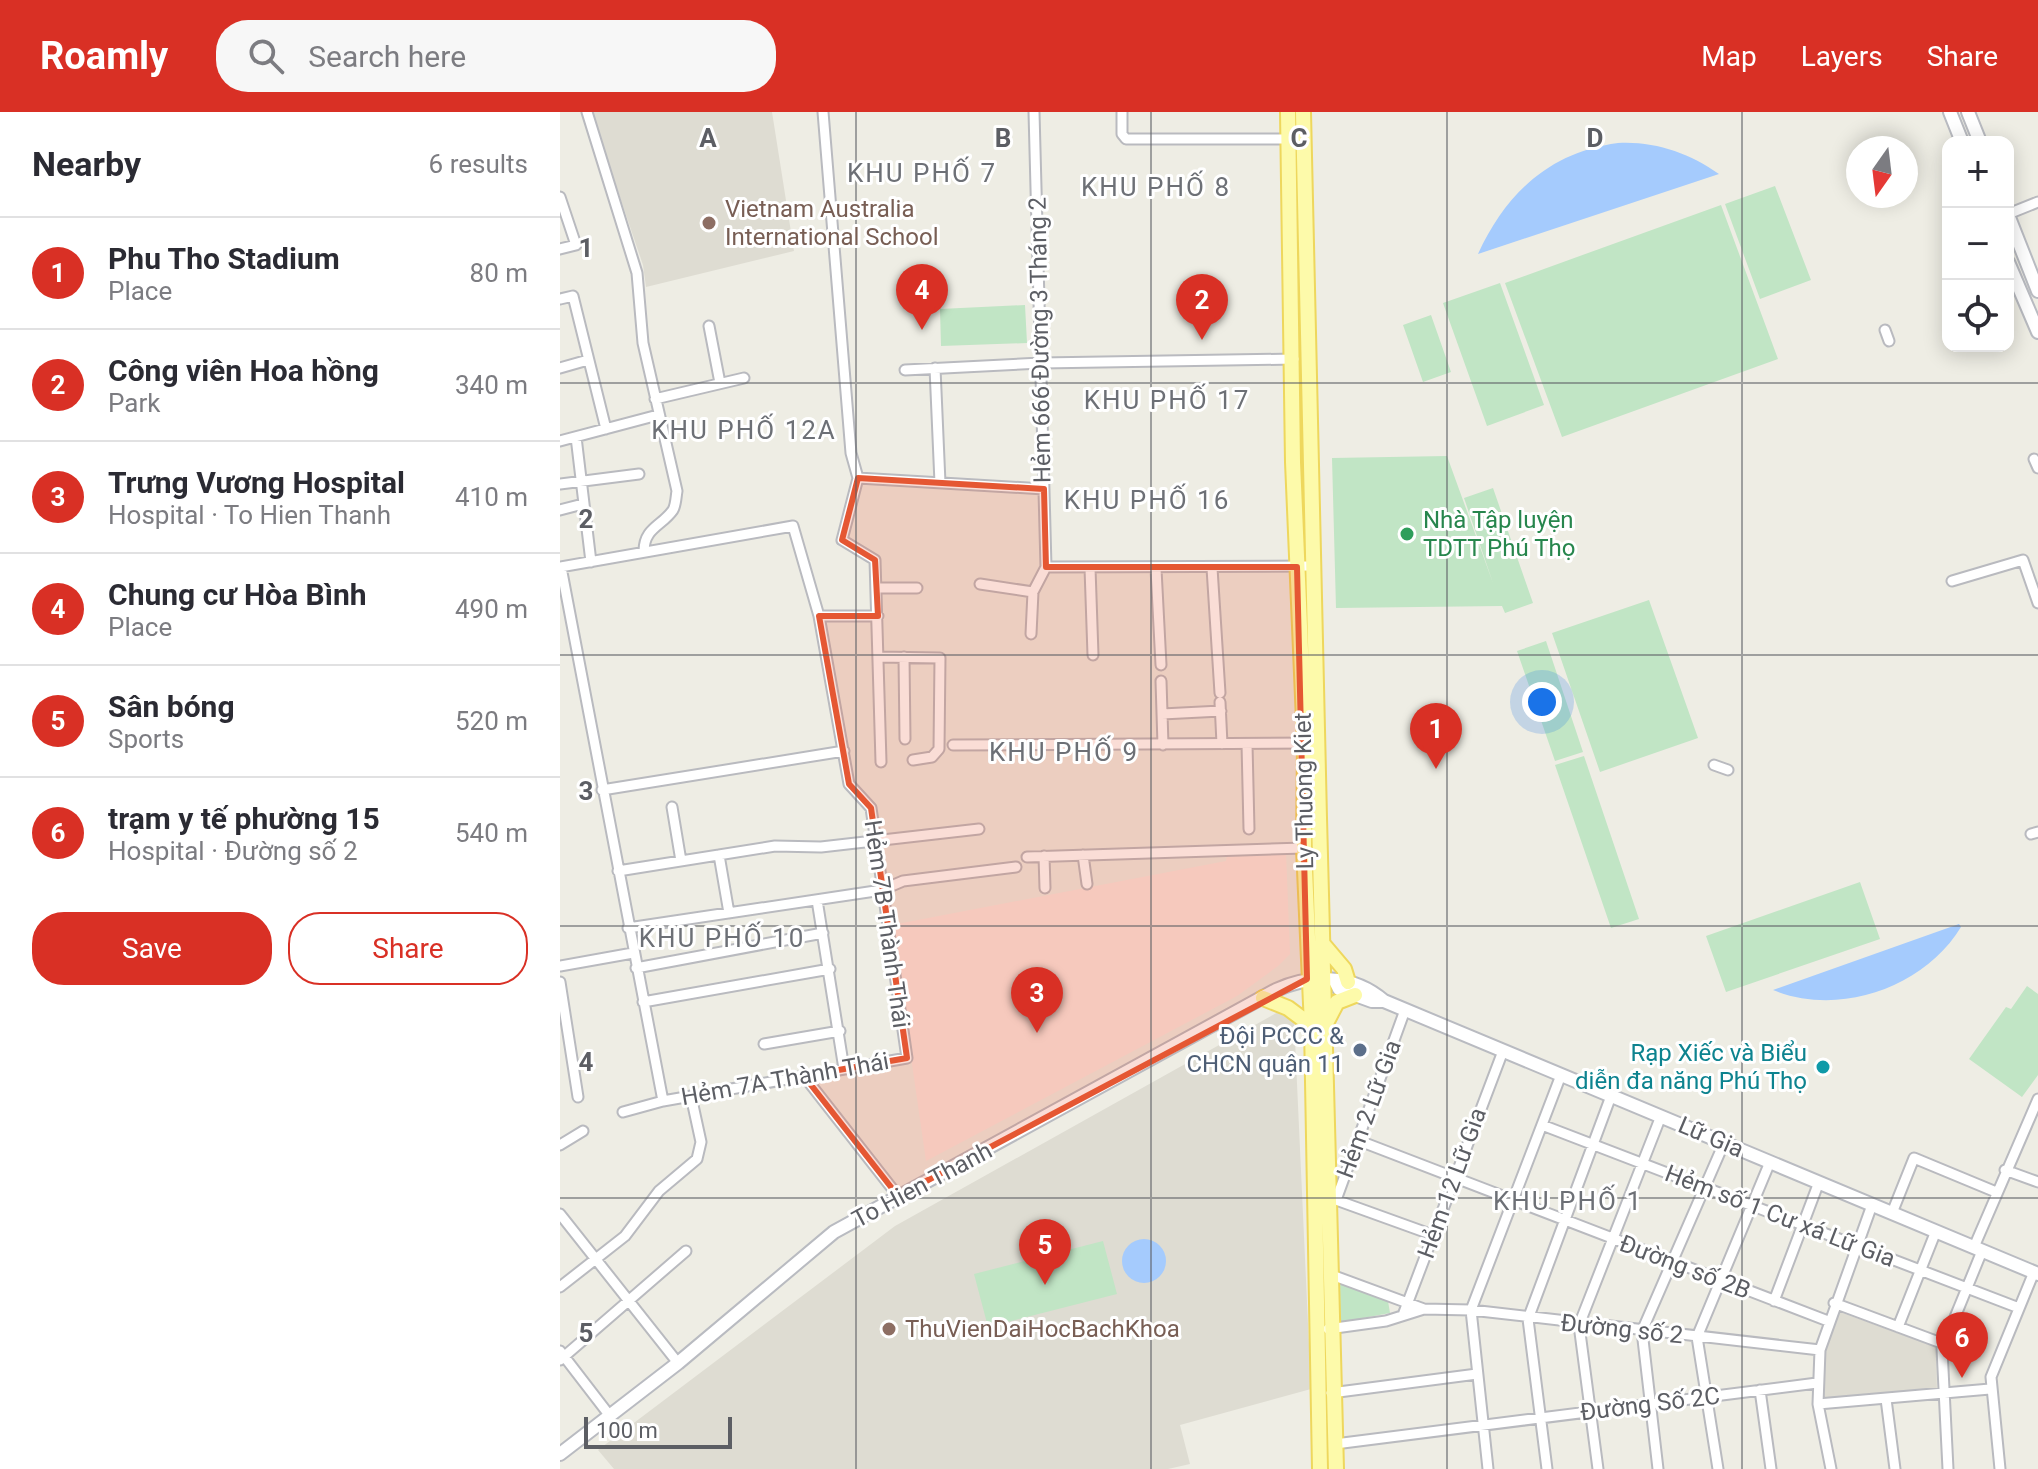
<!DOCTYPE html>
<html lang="en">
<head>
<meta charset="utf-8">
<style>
  body { margin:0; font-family:Roboto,sans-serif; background:#f7f7f7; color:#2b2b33 }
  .controls { position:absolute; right:24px; top:24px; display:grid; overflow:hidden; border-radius:16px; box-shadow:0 4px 20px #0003 }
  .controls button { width:72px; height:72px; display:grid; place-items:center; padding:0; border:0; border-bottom:2px solid #e1e1e2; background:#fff; color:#2b2b33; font:40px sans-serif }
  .compass { position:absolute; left:1286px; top:24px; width:72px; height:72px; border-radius:50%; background:#fff; box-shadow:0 4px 20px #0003; rotate:194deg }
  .scale { position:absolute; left:24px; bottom:20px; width:148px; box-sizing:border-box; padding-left:8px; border:4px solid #5c5e64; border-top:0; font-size:22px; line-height:28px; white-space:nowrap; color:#5c5e64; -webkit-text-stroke:6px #fff; paint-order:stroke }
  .you { position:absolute; left:982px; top:590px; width:28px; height:28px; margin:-20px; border:6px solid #fff; border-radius:50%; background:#1a73e8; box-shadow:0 0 0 12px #1a73e833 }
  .badge { display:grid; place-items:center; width:52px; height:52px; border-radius:50%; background:#d93025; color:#fff; font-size:26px; font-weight:700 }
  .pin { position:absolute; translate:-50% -66px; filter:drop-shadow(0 2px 4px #0008) }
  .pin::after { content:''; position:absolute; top:42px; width:28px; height:24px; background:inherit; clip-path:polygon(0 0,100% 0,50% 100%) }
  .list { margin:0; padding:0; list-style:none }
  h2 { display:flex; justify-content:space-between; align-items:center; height:104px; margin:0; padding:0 32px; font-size:34px }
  h2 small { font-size:26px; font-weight:400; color:#7c7c81 }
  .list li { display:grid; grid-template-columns:52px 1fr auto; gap:24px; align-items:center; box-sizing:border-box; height:112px; padding:0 32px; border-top:2px solid #e1e1e2 }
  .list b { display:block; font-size:30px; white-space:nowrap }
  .list p { margin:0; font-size:26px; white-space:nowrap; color:#7c7c81 }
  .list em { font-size:26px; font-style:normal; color:#7c7c81 }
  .actions { display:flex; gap:16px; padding:24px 32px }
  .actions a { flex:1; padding:18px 0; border:2px solid #d93025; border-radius:32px; text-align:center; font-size:28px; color:#d93025 }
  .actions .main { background:#d93025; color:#fff }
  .icon { flex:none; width:44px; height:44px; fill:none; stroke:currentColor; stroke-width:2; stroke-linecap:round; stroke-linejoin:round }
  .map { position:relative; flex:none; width:1478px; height:1357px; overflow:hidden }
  header { display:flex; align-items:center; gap:48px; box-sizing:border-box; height:112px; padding:0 40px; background:#d93025; color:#fff }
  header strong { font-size:38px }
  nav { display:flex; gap:44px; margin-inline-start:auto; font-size:28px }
  .search { width:560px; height:72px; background:#f7f7f7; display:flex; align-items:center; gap:20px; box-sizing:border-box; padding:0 28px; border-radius:32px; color:#7c7c81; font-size:30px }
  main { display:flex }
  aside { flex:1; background:#fff }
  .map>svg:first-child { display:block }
</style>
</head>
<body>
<header>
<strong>Roamly</strong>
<div class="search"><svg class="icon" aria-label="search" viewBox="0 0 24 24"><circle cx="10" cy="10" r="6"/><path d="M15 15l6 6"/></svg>Search here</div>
<nav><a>Map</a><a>Layers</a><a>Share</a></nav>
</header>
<main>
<aside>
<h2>Nearby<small>6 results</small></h2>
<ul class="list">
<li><span class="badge">1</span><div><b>Phu Tho Stadium</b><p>Place</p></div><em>80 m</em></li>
<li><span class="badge">2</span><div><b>Công viên Hoa hồng</b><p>Park</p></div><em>340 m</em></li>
<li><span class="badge">3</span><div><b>Trưng Vương Hospital</b><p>Hospital · To Hien Thanh</p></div><em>410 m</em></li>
<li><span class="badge">4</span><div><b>Chung cư Hòa Bình</b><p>Place</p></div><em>490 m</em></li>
<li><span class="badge">5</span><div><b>Sân bóng</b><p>Sports</p></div><em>520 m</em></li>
<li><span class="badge">6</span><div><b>trạm y tế phường 15</b><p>Hospital · Đường số 2</p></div><em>540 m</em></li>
</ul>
<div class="actions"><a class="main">Save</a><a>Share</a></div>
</aside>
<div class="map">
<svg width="1478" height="1357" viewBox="0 0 1478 1357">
  <rect width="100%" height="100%" fill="#eeede4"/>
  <path fill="#dedcd2" d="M31,0H212L234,139L86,175L83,153Z
    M720,899L734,906L751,1277L620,1313L630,1352L608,1357H54L38,1338L335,1114Z
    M1277,1199L1376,1235L1377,1280L1263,1286L1265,1238Z"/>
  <path fill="#fbe6e0" d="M726,740L730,842L718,854L677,884L366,1049L332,813L666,749L667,743Z"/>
  <path fill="#c1e5c5" d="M1215,74L1251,168L1200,187L1165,92Z
    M1161,93L1218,247L1002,325L945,171Z
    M940,171L984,293L927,314L883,191Z
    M465,193L467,231L381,234L380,197Z
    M871,203L891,260L863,270L843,213Z
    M887,344L933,471L904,386L933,376L973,491L945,501L942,494L776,496L772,346Z
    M1089,488L1138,626L1040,660L992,521Z
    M986,529L1023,640L995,649L957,539Z
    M1024,644L1079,807L1051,816L995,653Z
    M1300,770L1320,827L1166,880L1146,824Z
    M1467,874L1478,882V963L1462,985L1409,947L1446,895L1451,897Z
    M543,1129L557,1182L428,1215L414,1162Z
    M779,1172L828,1189L830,1201L782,1210L777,1204Z"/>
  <path fill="#a5cbfd" d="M1058,31C1095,29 1129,41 1159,62L918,142C946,81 990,40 1058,31Z
    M1399,812L1401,815C1364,876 1279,905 1213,878Z
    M562 1149a22 22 0 1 1 44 0a22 22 0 1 1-44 0Z"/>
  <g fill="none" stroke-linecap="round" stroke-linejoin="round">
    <g stroke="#b9babf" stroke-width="13">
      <path id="street" d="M27,0L77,161L83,231L117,379C116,384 116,393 113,398C102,414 84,416 84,439
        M263,0L291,341L298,366L282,428L315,448L321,650
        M474,0L486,455
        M562,0V22L566,27H728
        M0,85L16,133L0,137
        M1448,102L1478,90
        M0,187L13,184L46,317
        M149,214L160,271
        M1325,218L1329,229
        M0,256L28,248
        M375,256L380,371
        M345,258L481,251L734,247
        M95,287L184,266
        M16,325L31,450
        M0,329L98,303
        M1474,347L1478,356
        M298,366L484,377
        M0,372L79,362
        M0,398L23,392
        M0,455L233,414L259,504L289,672L311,696L347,946L103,989L63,1000
        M1,455L103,989
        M530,456L533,543
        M652,456L660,581
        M596,457L601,553
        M1392,469L1463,448L1478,491
        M420,472L473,480L486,455L754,454
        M317,476H357
        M259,504H318
        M471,522L473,480
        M318,545L380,546L379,637L372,645L353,648
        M344,545L345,627
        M601,569L603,633
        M660,590L662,632
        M602,602L661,599
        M687,632L689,717
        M393,633L750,631
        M1154,653L1168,658
        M42,678L284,639
        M112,695L121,749
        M1471,722L1478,720
        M159,743L169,801
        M523,743L527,772
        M484,744L485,776
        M467,745L744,736
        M58,759L215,734L261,735L419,717
        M257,788L284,957
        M68,816L322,778L343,769L456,755
        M0,854L73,841
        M76,856L263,821
        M0,870L18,985
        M83,890L270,857
        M204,932L280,919
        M244,964L338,1084
        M982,1013L1459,1196
        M797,1028L1268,1209
        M0,1033L23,1019
        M1445,1058L1478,1070
        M768,1088H776L845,898
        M776,1088L873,1123
        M1332,1101L1354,1046L1436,1080
        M0,1102L118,1251
        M1414,1135L1478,987
        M769,1162L864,1197L911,1198L1260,1238
        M0,1175L65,1124L99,1079L137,1047L141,1030L131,984
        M1214,1189L1259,1070
        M1274,1191L1384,1232
        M843,1203L943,939
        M1338,1215L1376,1119
        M768,1217L826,1209L864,1197
        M0,1239L50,1304
        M0,1248L126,1139
        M1200,1278L1211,1357
        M771,1281L917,1262
        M1326,1287L1335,1357
        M1258,1292L1430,1277
        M775,1332L1257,1271
        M928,1357L911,1198L1001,963
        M987,1357L968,1207L1051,984
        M1038,1357L1019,1213L1101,1004
        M1098,1357L1082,1219L1164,1031
        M1158,1357L1137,1225L1210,1050
        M1271,1357L1258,1292L1260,1238L1312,1093
        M1388,1357L1382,1237L1422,1139
        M1440,1357L1431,1265L1474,1160"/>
    </g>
    <g stroke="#b9bbc1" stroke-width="16">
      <path id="secondary" d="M1390,0L1402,30
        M1408,0L1420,30
        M1448,103L1478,179
        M1448,150L1478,220
        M775,869L779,877L812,889H824
        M0,1342L118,1251L274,1120L716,878C752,862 793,862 824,889L1478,1162"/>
    </g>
    <g stroke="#eed75d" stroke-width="18">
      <path id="primary" d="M728,0L733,350L745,632L744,736L752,914L760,1357
        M743,0C754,452 762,905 776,1357
        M762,831L784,857L788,870
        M703,886L728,896L752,914
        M765,913L777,890L795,883"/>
    </g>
    <use href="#street" stroke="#fff" stroke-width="9"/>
    <use href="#secondary" stroke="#fff" stroke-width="12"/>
    <use href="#primary" stroke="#fdfaaa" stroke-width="14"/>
  </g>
  <path fill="#e55733" fill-opacity="0.2" stroke="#e55733" stroke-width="6" stroke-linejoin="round" d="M298,366L484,377L486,455H737L747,867L338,1084L244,964L347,946L311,696L289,672L259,504H318L315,448L282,428Z"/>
  <path fill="none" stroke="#5c5e64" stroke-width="2" stroke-opacity="0.55" d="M296,0V1357M591,0V1357M887,0V1357M1182,0V1357M0,271H1478M0,543H1478M0,814H1478M0,1086H1478"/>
  <g fill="#8d6e63" stroke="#fff" stroke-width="3">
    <circle cx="149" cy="111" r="8"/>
    <circle cx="329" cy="1217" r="8"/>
  </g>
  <circle fill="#2e9e5b" stroke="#fff" stroke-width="3" cx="847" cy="422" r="8"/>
  <circle fill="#5c6f8a" stroke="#fff" stroke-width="3" cx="800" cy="938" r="8"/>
  <circle fill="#0f9aa8" stroke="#fff" stroke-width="3" cx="1263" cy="955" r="8"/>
  <g text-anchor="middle" stroke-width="6" stroke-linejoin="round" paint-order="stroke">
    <g font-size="24" fill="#785e54" stroke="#fff" text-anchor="start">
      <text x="165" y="105">Vietnam Australia<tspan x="165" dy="28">International School</tspan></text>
      <text x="345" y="1225">ThuVienDaiHocBachKhoa</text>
    </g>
    <g font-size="24" fill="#5c5e64" stroke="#fff">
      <text transform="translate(480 228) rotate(-91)" y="8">Hẻm 666 Đường 3 Tháng 2</text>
      <text transform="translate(744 679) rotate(-91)" y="8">Ly Thuong Kiet</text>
      <text transform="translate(327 812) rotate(82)" y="8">Hẻm 7B Thành Thái</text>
      <text transform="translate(225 967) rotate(-10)" y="8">Hẻm 7A Thành Thái</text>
      <text transform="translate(809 997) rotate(-70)" y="8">Hẻm 2 Lữ Gia</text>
      <text transform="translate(1151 1025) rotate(23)" y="8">Lữ Gia</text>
      <text transform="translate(892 1071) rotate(-70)" y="8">Hẻm 12 Lữ Gia</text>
      <text transform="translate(362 1073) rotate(-28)" y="8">To Hien Thanh</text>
      <text transform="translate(1220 1104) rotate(21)" y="8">Hẻm số 1 Cư xá Lữ Gia</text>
      <text transform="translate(1125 1155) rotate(21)" y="8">Đường số 2B</text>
      <text transform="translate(1062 1217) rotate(6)" y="8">Đường số 2</text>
      <text transform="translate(1090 1292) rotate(-7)" y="8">Đường Số 2C</text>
    </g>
    <g font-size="24" fill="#27864d" stroke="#fff" text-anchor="start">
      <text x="863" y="416">Nhà Tập luyện<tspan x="863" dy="28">TDTT Phú Thọ</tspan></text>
    </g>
    <g font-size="24" fill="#4e5e75" stroke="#fff" text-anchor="end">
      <text x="784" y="932">Đội PCCC &amp;<tspan x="784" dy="28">CHCN quận 11</tspan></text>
    </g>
    <g font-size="24" fill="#0d838f" stroke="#fff" text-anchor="end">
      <text x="1247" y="949">Rạp Xiếc và Biểu<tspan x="1247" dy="28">diễn đa năng Phú Thọ</tspan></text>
    </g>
    <g font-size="26" letter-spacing="2" fill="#6d7076" stroke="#fff">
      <text x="362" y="70">KHU PHỐ 7</text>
      <text x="596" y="84">KHU PHỐ 8</text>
      <text x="607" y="297">KHU PHỐ 17</text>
      <text x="184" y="327">KHU PHỐ 12A</text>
      <text x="587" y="397">KHU PHỐ 16</text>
      <text x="504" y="649">KHU PHỐ 9</text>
      <text x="162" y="835">KHU PHỐ 10</text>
      <text x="1008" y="1098">KHU PHỐ 1</text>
    </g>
  </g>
  <g font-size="26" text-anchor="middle" font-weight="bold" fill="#5c5e64" stroke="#fff" stroke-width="6" stroke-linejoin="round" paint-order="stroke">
    <text x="148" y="35">A</text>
    <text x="443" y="35">B</text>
    <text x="739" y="35">C</text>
    <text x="1035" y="35">D</text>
    <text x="26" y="145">1</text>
    <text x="26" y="416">2</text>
    <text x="26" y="688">3</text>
    <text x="26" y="959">4</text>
    <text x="26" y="1230">5</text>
  </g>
</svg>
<div class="controls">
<button>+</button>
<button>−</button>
<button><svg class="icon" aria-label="locate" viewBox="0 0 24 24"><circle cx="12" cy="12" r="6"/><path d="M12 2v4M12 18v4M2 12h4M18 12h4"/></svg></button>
</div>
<svg class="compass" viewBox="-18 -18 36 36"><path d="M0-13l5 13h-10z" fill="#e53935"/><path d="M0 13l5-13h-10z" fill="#7c7c81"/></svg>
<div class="scale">100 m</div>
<div class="you"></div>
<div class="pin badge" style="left:876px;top:657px">1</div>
<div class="pin badge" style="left:642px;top:228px">2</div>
<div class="pin badge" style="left:477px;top:921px">3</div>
<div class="pin badge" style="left:362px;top:218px">4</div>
<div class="pin badge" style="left:485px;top:1173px">5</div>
<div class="pin badge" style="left:1402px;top:1266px">6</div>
</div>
</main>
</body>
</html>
